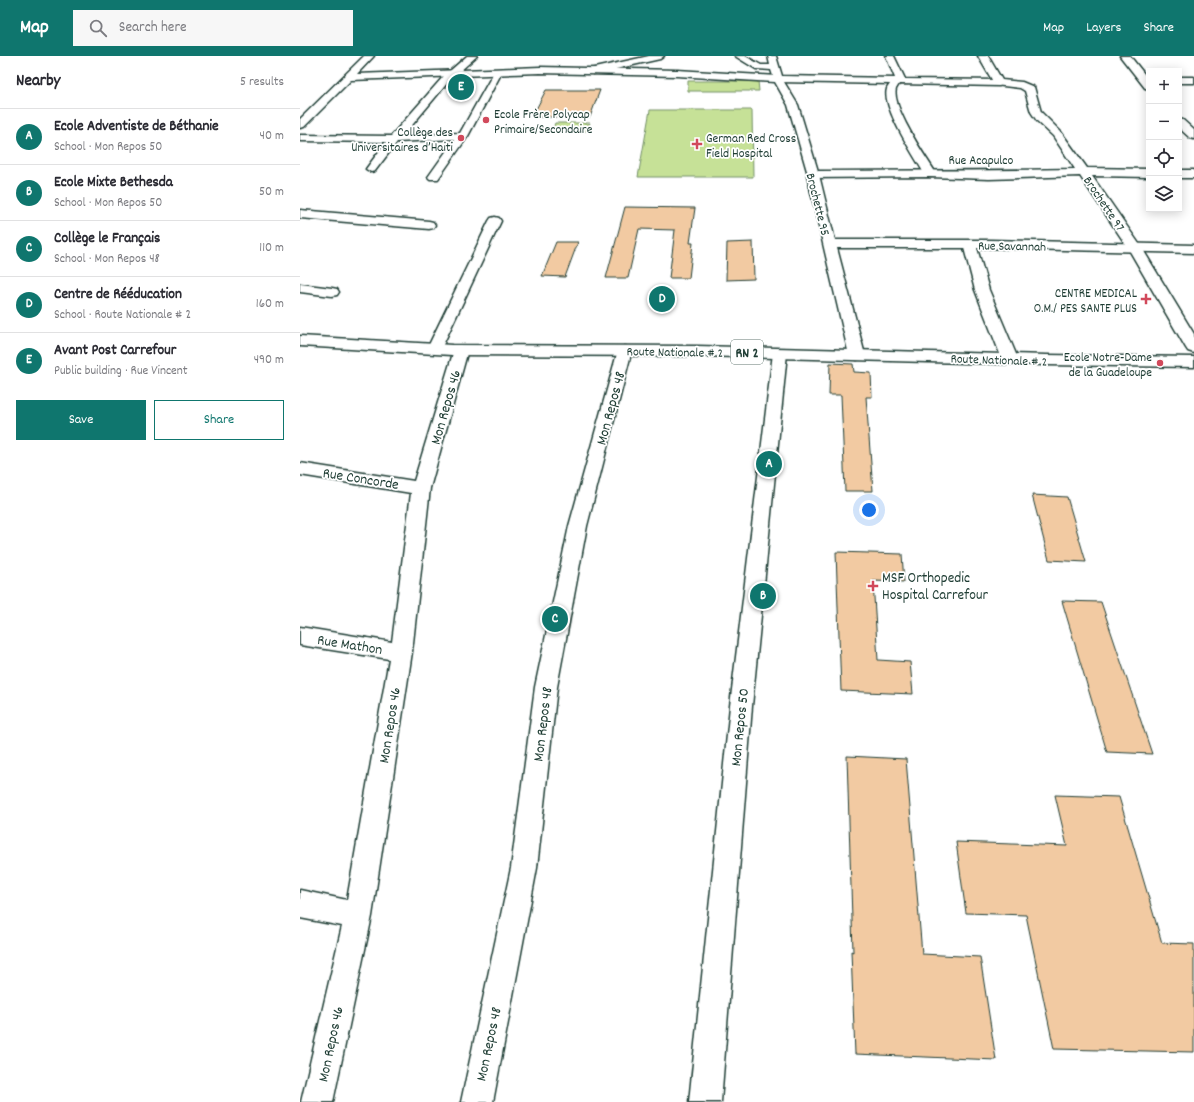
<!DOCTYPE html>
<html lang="en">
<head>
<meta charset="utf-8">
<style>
  body { margin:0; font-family:Dekko,sans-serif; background:#f7f7f7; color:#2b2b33 }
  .controls { position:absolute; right:12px; top:12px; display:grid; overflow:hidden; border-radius:0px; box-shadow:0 2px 10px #0003 }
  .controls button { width:36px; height:36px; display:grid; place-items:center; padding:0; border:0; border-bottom:1px solid #e1e1e2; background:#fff; color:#2b2b33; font:20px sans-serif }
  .you { position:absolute; left:569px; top:454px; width:14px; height:14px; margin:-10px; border:3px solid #fff; border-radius:50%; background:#1a73e8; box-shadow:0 0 0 6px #1a73e833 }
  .badge { display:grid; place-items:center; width:26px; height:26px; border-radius:50%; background:#0f766e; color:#fff; font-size:13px; font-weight:700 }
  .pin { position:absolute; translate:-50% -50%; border:2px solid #fff; box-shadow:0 1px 4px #0006 }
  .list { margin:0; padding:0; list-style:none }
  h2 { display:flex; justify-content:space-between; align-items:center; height:52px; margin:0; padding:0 16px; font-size:17px }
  h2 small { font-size:13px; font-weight:400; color:#7c7c81 }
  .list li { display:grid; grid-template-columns:26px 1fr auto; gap:12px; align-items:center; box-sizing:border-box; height:56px; padding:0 16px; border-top:1px solid #e1e1e2 }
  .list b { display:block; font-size:15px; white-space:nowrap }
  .list p { margin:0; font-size:13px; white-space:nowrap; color:#7c7c81 }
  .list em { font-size:13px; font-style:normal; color:#7c7c81 }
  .actions { display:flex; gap:8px; padding:12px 16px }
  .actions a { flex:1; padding:9px 0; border:1px solid #0f766e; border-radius:0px; text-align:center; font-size:14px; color:#0f766e }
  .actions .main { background:#0f766e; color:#fff }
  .icon { flex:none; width:22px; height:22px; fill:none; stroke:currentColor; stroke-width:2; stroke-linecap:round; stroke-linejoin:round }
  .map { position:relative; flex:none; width:894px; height:1046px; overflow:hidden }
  header { display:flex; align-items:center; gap:24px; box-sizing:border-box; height:56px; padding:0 20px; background:#0f766e; color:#fff }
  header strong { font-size:19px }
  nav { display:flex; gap:22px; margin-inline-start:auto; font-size:14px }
  .search { width:280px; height:36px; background:#f7f7f7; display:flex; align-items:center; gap:10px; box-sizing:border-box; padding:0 14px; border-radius:0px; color:#7c7c81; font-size:15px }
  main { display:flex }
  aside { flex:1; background:#fff }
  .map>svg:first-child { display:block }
</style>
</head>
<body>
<header>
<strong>Map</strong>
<div class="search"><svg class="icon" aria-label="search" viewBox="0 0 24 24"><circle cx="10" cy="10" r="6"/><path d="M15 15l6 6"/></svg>Search here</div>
<nav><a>Map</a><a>Layers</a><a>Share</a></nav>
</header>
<main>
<aside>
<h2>Nearby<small>5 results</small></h2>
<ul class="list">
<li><span class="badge">A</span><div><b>Ecole Adventiste de Béthanie</b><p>School · Mon Repos 50</p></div><em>40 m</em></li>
<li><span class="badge">B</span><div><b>Ecole Mixte Bethesda</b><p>School · Mon Repos 50</p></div><em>50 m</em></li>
<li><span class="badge">C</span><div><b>Collège le Français</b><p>School · Mon Repos 48</p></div><em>110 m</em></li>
<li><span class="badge">D</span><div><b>Centre de Rééducation</b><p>School · Route Nationale # 2</p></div><em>160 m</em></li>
<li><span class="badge">E</span><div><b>Avant Post Carrefour</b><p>Public building · Rue Vincent</p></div><em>490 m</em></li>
</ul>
<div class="actions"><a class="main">Save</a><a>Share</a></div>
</aside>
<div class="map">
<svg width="894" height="1046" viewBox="0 0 894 1046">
  <rect width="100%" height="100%" fill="#fff"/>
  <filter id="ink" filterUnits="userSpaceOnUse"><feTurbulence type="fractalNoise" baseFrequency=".025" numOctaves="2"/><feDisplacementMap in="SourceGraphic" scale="8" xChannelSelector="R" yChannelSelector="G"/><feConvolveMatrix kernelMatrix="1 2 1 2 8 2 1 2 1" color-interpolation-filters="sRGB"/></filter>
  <g filter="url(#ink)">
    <path fill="#c6e197" stroke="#728f66" d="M388,25H458L459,35H388Z
      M350,54H452L453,121H338Z
      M255,67H290L286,75H252Z"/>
    <path fill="#f2caa2" stroke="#1f3d34" d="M246,34H300L290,61H232Z
      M325,151L395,152L390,187H393L389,222H369L375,174L339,173L328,222H306Z
      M256,186H278L265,221L242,220Z
      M453,186L454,223L426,224L427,187Z
      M530,307L553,308L554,316L571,317L572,341H566L573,435H545L541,339H529Z
      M732,439L767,441L786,506L749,504Z
      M536,496L602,498L604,526L573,525L578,604L610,606L613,638L541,635Z
      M762,545L801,546L852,698L807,696Z
      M547,700L606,703L622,898L680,901L696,1004L555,998L551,895L553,896Z
      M755,739L819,741L862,887L894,888V996L754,993L726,859L666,857L656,786L767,790Z"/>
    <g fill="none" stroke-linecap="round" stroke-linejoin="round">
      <g stroke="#1f3d34" stroke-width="3">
        <path id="street" d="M167,0H177L149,25L103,80L160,77L194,16L195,14H201L202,16L168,80L138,123H130L128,121L155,83L97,86L75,115L71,116L66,113L86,86L0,85V79L91,80L143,21Z
          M349,0H364L360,3L293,18L289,15L290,13Z
          M435,0H445L461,9H470L468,0H476L482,20L595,22L586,0H594L605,23L699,24L704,27L699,30L599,28C599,28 596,33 596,33C591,50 626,102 636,117L630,120L624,117C615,101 581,50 587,33C587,32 590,28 590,28L478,26L474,23L471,14L456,13Z
          M879,21H894V27H879Z
          M513,116L519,119L535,184H690L894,189V197L677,192L689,234L718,303L715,306L710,308L705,306L702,303L675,234L664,192H537L565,299L562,302L557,304L552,302L549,299L507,119Z
          M0,154L129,165L133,166L135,169L133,172L129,173L0,162Z
          M195,161L199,162L201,165L141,293L139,296L134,297L129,296L127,293L189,165L191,162Z
          M0,228L32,232L37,233L39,236L37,239L32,240L0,236Z
          M161,290L166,291L168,294L130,432L112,596L72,860L33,1046H1L42,870L0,862V834L47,844L89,603L0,589V571L92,586L111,437L0,419V407L114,425L154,294L156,291Z
          M325,290L330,291L332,294L287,470L257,631L237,812L193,1046H161L211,812L235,631L269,470L318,294L320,291Z
          M480,293L485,294L487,297L452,650L421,1046H389L430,650L473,297L475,294Z"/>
      </g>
      <g stroke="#1f3d34" stroke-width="3">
        <path id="secondary" d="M64,0H74L57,18L240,11L377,14L478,20L481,21L498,49L518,115C604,114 689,115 775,113L753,80L737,65L731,56L725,35L720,32L695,29L678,0H688L702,24L722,26L734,31L741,56L761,76L787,112L849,113V121L792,120L842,192L894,278V297L888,295L886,292L828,192L780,120L689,123L630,121L509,122L488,49L475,26L377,20L240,17L51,24L4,71L0,72V63Z
          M820,0H830L849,24V33L845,32Z
          M879,63L883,64L894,74V83L890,82L879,72Z
          M879,114H894V122H879Z"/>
      </g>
      <g stroke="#1f3d34" stroke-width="3">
        <path id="primary" d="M0,280L152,289L397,290L746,299L894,301V311L746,309L397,300L152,299L0,290Z"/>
      </g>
      <use href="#street" fill="#fff" fill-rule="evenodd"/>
      <use href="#secondary" fill="#fff" fill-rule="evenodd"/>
      <use href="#primary" fill="#fff" fill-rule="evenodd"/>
    </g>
  </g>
  <g fill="#d1495b" stroke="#fff" stroke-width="1.5">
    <circle cx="186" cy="64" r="4"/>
    <circle cx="161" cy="82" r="4"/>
    <path d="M395 82h4v4h4v4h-4v4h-4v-4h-4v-4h4z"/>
    <path d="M844 237h4v4h4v4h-4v4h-4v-4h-4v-4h4z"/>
    <circle cx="860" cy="307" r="4"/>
    <path d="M571 524h4v4h4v4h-4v4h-4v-4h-4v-4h4z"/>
  </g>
  <g text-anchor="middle" stroke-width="3.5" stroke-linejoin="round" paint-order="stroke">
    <g font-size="13" fill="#1f3d34" stroke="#fff" text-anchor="end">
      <text x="194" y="62" text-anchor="start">Ecole Frère Polycap<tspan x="194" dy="15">Primaire/Secondaire</tspan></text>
      <text x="153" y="80">Collège des<tspan x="153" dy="15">Universitaires d’Haiti</tspan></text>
      <text x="406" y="86" text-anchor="start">German Red Cross<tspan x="406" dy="15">Field Hospital</tspan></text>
      <text x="837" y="241">CENTRE MEDICAL<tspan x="837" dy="15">O.M./ PES SANTE PLUS</tspan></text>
      <text x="852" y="305">Ecole Notre-Dame<tspan x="852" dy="15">de la Guadeloupe</tspan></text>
    </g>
    <g font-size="13" fill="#1f3d34" stroke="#fff">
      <text x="681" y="108">Rue Acapulco</text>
      <text transform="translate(805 147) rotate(56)" y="5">Brochette 97</text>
      <text transform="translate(519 148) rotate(76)" y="5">Brochette 95</text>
      <text transform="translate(712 189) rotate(1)" y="5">Rue Savannah</text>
      <text transform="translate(375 295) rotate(1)" y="5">Route Nationale # 2</text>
      <text transform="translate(699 303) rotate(2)" y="5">Route Nationale # 2</text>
    </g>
    <rect fill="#fff" stroke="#627771" stroke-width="1" x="431" y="284" width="32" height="24" rx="3"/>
    <g font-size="14" font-weight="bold" fill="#1f3d34">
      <text x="447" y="301">RN 2</text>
    </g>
    <g font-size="15" fill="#1f3d34" stroke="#fff">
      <text transform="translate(145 351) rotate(-74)" y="5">Mon Repos 46</text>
      <text transform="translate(310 352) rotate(-75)" y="5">Mon Repos 48</text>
      <text transform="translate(61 422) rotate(9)" y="5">Rue Concorde</text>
      <text transform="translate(50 588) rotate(9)" y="5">Rue Mathon</text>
      <text transform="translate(242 668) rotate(-83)" y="5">Mon Repos 48</text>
      <text transform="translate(89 669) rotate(-81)" y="5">Mon Repos 46</text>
      <text transform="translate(439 671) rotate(-84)" y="5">Mon Repos 50</text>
      <text transform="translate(30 988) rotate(-78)" y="5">Mon Repos 46</text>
      <text transform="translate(188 988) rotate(-78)" y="5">Mon Repos 48</text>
    </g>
    <g font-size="15" fill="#1f3d34" stroke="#fff" text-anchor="start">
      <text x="582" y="526">MSF Orthopedic<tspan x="582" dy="17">Hospital Carrefour</tspan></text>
    </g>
  </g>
</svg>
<div class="controls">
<button>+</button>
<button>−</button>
<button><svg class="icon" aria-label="locate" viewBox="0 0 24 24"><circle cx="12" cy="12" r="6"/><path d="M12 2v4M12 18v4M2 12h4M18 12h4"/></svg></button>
<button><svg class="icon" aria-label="layers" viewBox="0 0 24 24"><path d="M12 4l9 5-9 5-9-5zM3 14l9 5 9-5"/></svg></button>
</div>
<div class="you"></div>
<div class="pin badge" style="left:469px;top:408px">A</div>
<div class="pin badge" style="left:463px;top:540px">B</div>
<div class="pin badge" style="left:255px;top:563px">C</div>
<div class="pin badge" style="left:362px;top:243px">D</div>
<div class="pin badge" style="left:161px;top:31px">E</div>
</div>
</main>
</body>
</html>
